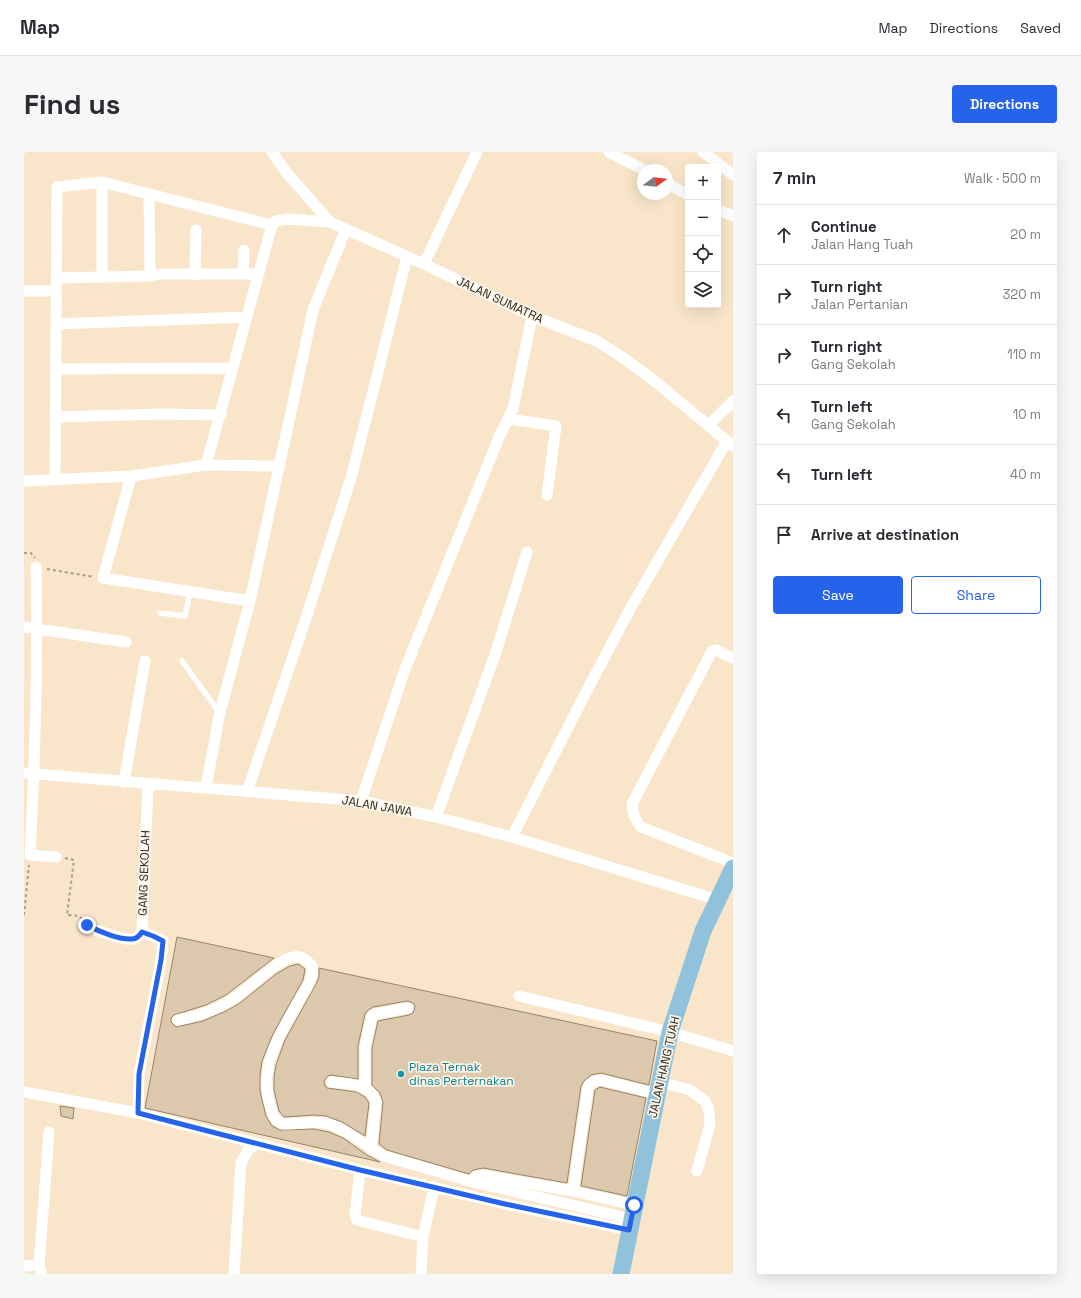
<!DOCTYPE html>
<html lang="en">
<head>
<meta charset="utf-8">
<style>
  body { margin:0; font-family:"Space Grotesk",sans-serif; background:#f7f7f7; color:#2b2b33 }
  .controls { position:absolute; right:12px; top:12px; display:grid; overflow:hidden; border-radius:4px; box-shadow:0 4px 16px #0002 }
  .controls button { width:36px; height:36px; display:grid; place-items:center; padding:0; border:0; border-bottom:1px solid #e1e1e2; background:#fff; color:#2b2b33; font:20px sans-serif }
  .compass { position:absolute; left:613px; top:12px; width:36px; height:36px; border-radius:50%; background:#fff; box-shadow:0 4px 16px #0002; rotate:75deg }
  .stop { position:absolute; width:12px; height:12px; margin:-9px; border:3px solid #2563eb; border-radius:50%; background:#fff }
  .stop.end { background:#2563eb; border-color:#fff; box-shadow:0 1px 4px #0008 }
  .list { margin:0; padding:0; list-style:none }
  h2 { display:flex; justify-content:space-between; align-items:center; height:52px; margin:0; padding:0 16px; font-size:17px }
  h2 small { font-size:13px; font-weight:400; color:#7c7c81 }
  .list li { display:grid; grid-template-columns:26px 1fr auto; gap:12px; align-items:center; box-sizing:border-box; height:60px; padding:0 16px; border-top:1px solid #e1e1e2 }
  .list b { display:block; font-size:15px; white-space:nowrap }
  .list p { margin:0; font-size:13px; white-space:nowrap; color:#7c7c81 }
  .list em { font-size:13px; font-style:normal; color:#7c7c81 }
  .actions { display:flex; gap:8px; padding:12px 16px }
  .actions a { flex:1; padding:9px 0; border:1px solid #2563eb; border-radius:4px; text-align:center; font-size:14px; color:#2563eb }
  .actions .main { background:#2563eb; color:#fff }
  .icon { flex:none; width:22px; height:22px; fill:none; stroke:currentColor; stroke-width:2; stroke-linecap:round; stroke-linejoin:round }
  .map { position:relative; flex:none; width:709px; height:1122px; overflow:hidden; border-radius:4px }
  header { display:flex; align-items:center; gap:24px; box-sizing:border-box; height:56px; padding:0 20px; background:#fff; border-bottom:1px solid #e1e1e2 }
  header strong { font-size:19px }
  nav { display:flex; gap:22px; margin-inline-start:auto; font-size:14px }
  .intro { display:flex; align-items:center; justify-content:space-between; box-sizing:border-box; height:96px; padding:0 24px }
  h1 { margin:0; font-size:28px }
  .button { padding:10px 18px; border-radius:4px; background:#2563eb; color:#fff; font-size:14px; font-weight:700 }
  main { display:flex; gap:24px; padding:0 24px }
  aside { flex:1; background:#fff; border-radius:4px; box-shadow:0 4px 16px #0002 }
  .map>svg:first-child { display:block }
</style>
</head>
<body>
<header>
<strong>Map</strong>
<nav><a>Map</a><a>Directions</a><a>Saved</a></nav>
</header>
<div class="intro"><h1>Find us</h1><a class="button">Directions</a></div>
<main>
<div class="map">
<svg width="709" height="1122" viewBox="0 0 709 1122">
  <rect width="100%" height="100%" fill="#f9e6ca"/>
  <path fill="#dbc8ad" stroke="#95846a" d="M153,785L250,806L202,843L182,853L150,863L147,866V870L152,875L179,869L202,859L216,851L252,822L266,814L274,812L281,817L279,828L249,882L238,909L236,924V939L242,964L248,974L256,978L290,977L305,980L319,986L343,1003L356,1010L121,956Z
    M295,816L633,889L625,933L577,921L567,923L560,929L557,934L543,1031L459,1016L449,1018L445,1022L363,998L355,992L359,950L356,941L348,933V896L354,869L385,863L389,861L391,855L390,852L387,850L383,849L349,855L344,858L341,862L334,894V927L307,923L304,924L300,929L301,933L303,936L332,940L341,945L345,951L341,984L318,970L302,964L290,963L260,965L255,959L250,938V925L252,913L261,888L291,834L295,825Z
    M576,935L622,946L603,1044L557,1034L571,938Z
    M36,954L50,956L49,967L37,964Z"/>
  <g fill="none" stroke-linecap="round" stroke-linejoin="round">
    <path stroke="#a99b85" stroke-width="2" stroke-dasharray="3 3" stroke-linecap="butt" d="M0,401H7L11,406
      M23,417L70,425
      M41,706L50,708L43,763L55,764L64,773
      M0,763L5,713"/>
    <path stroke="#fff" stroke-width="5.5" d="M136,461L161,464L166,440
      M158,509L195,560"/>
    <path stroke="#fff" stroke-width="11" d="M248,0L262,20L306,70L400,112L508,164L573,189L601,207L628,227L709,294
      M585,0L620,18
      M679,0L709,23
      M78,30V125
      M643,31L664,43
      M125,42L126,124
      M694,58L709,64
      M400,112L453,0
      M219,122L220,98
      M171,123L172,78
      M32,126L126,124L135,122H235
      M0,139H32
      M32,172L223,165
      M32,217L209,216
      M32,265L137,262L197,263
      M484,267L532,274L523,343
      M685,273L709,249
      M182,313L248,73L252,69L263,67L306,70
      M107,324L79,426L226,449
      M31,328L33,35L78,30L248,73
      M0,329L107,324L182,313L256,314
      M12,415C14,511 11,607 6,703L32,705
      M0,475L102,490
      M709,506L692,498L688,499L608,652C608,661 611,668 617,675L709,711
      M0,621L337,649L412,665L488,685L694,748
      M100,630L121,509
      M182,635L196,560L226,449L289,158L322,77
      M223,640L284,460L327,326L383,105
      M337,649L381,517L476,283L489,257L508,164
      M412,665L472,500L503,400
      M488,685L560,544L606,457L703,289
      M72,778C80,781 103,789 110,787C114,785 116,783 118,780
      M495,844L646,880L709,899
      M154,868C174,864 195,857 212,845C227,835 252,808 270,805C278,803 283,809 288,814C290,827 282,836 276,847C257,880 234,914 246,953C248,961 250,969 259,972C273,972 287,969 300,971C319,974 342,994 360,1004L449,1030L608,1067
      M307,930C323,932 347,931 352,950L347,997
      M637,930L666,938L681,949L685,959L686,972L673,1019
      M341,935V895L348,864L351,862L384,856
      M0,940L114,961L336,1018L481,1052L605,1078
      M114,961L115,922L137,809L139,789L129,784L118,780L124,632
      M336,1018L331,1063L333,1068L399,1085
      M449,1030L451,1025L458,1023L549,1039L610,1053
      M549,1039L564,935C567,930 571,928 577,928L634,942
      M0,1114L14,1113L16,1116L17,1122
      M15,1114L25,980
      M210,1122L217,1011L224,998L233,992
      M397,1122L399,1085L410,1035"/>
    <path stroke="#90c2db" stroke-width="17" d="M597,1122L646,880L679,779L709,716"/>
  </g>
  <g fill="none" stroke-linecap="round" stroke-linejoin="round">
    <path stroke="#2563eb" stroke-width="5" d="M63,773C74,779 95,788 108,787C112,787 116,783 118,780L129,784L139,789L137,808L115,922L114,961L336,1018L481,1052L605,1078L610,1053"/>
  </g>
  <circle fill="#0f9aa8" stroke="#fcf5ea" stroke-width="1.5" cx="377" cy="922" r="4"/>
  <g text-anchor="middle" stroke-width="3.5" stroke-linejoin="round" paint-order="stroke">
    <g font-size="12" fill="#2e271c" stroke="#fcf5ea">
      <text transform="translate(476 148) rotate(25)" y="4">JALAN SUMATRA</text>
      <text transform="translate(353 654) rotate(10)" y="4">JALAN JAWA</text>
      <text transform="translate(120 721) rotate(-88)" y="4">GANG SEKOLAH</text>
      <text transform="translate(640 915) rotate(-77)" y="4">JALAN HANG TUAH</text>
    </g>
    <g font-size="12" fill="#0d838f" stroke="#fcf5ea" text-anchor="start">
      <text x="385" y="919">Plaza Ternak<tspan x="385" dy="14">dinas Perternakan</tspan></text>
    </g>
  </g>
</svg>
<div class="controls">
<button>+</button>
<button>−</button>
<button><svg class="icon" aria-label="locate" viewBox="0 0 24 24"><circle cx="12" cy="12" r="6"/><path d="M12 2v4M12 18v4M2 12h4M18 12h4"/></svg></button>
<button><svg class="icon" aria-label="layers" viewBox="0 0 24 24"><path d="M12 4l9 5-9 5-9-5zM3 14l9 5 9-5"/></svg></button>
</div>
<svg class="compass" viewBox="-18 -18 36 36"><path d="M0-13l5 13h-10z" fill="#e53935"/><path d="M0 13l5-13h-10z" fill="#7c7c81"/></svg>
<div class="stop" style="left:610px;top:1053px"></div>
<div class="stop end" style="left:63px;top:773px"></div>
</div>
<aside>
<h2>7 min<small>Walk · 500 m</small></h2>
<ul class="list">
<li><svg class="icon" aria-label="ahead" viewBox="0 0 24 24"><path d="M12 20V5M6 11l6-6 6 6"/></svg><div><b>Continue</b><p>Jalan Hang Tuah</p></div><em>20 m</em></li>
<li><svg class="icon" aria-label="right" viewBox="0 0 24 24"><path d="M7 20v-9h11M14 6l5 5-5 5"/></svg><div><b>Turn right</b><p>Jalan Pertanian</p></div><em>320 m</em></li>
<li><svg class="icon" aria-label="right" viewBox="0 0 24 24"><path d="M7 20v-9h11M14 6l5 5-5 5"/></svg><div><b>Turn right</b><p>Gang Sekolah</p></div><em>110 m</em></li>
<li><svg class="icon" aria-label="left" viewBox="0 0 24 24"><path d="M17 20v-9H6M10 6l-5 5 5 5"/></svg><div><b>Turn left</b><p>Gang Sekolah</p></div><em>10 m</em></li>
<li><svg class="icon" aria-label="left" viewBox="0 0 24 24"><path d="M17 20v-9H6M10 6l-5 5 5 5"/></svg><div><b>Turn left</b></div><em>40 m</em></li>
<li><svg class="icon" aria-label="arrive" viewBox="0 0 24 24"><path d="M6 21V4h12l-3 4 3 4H6"/></svg><div><b>Arrive at destination</b></div></li>
</ul>
<div class="actions"><a class="main">Save</a><a>Share</a></div>
</aside>
</main>
</body>
</html>
